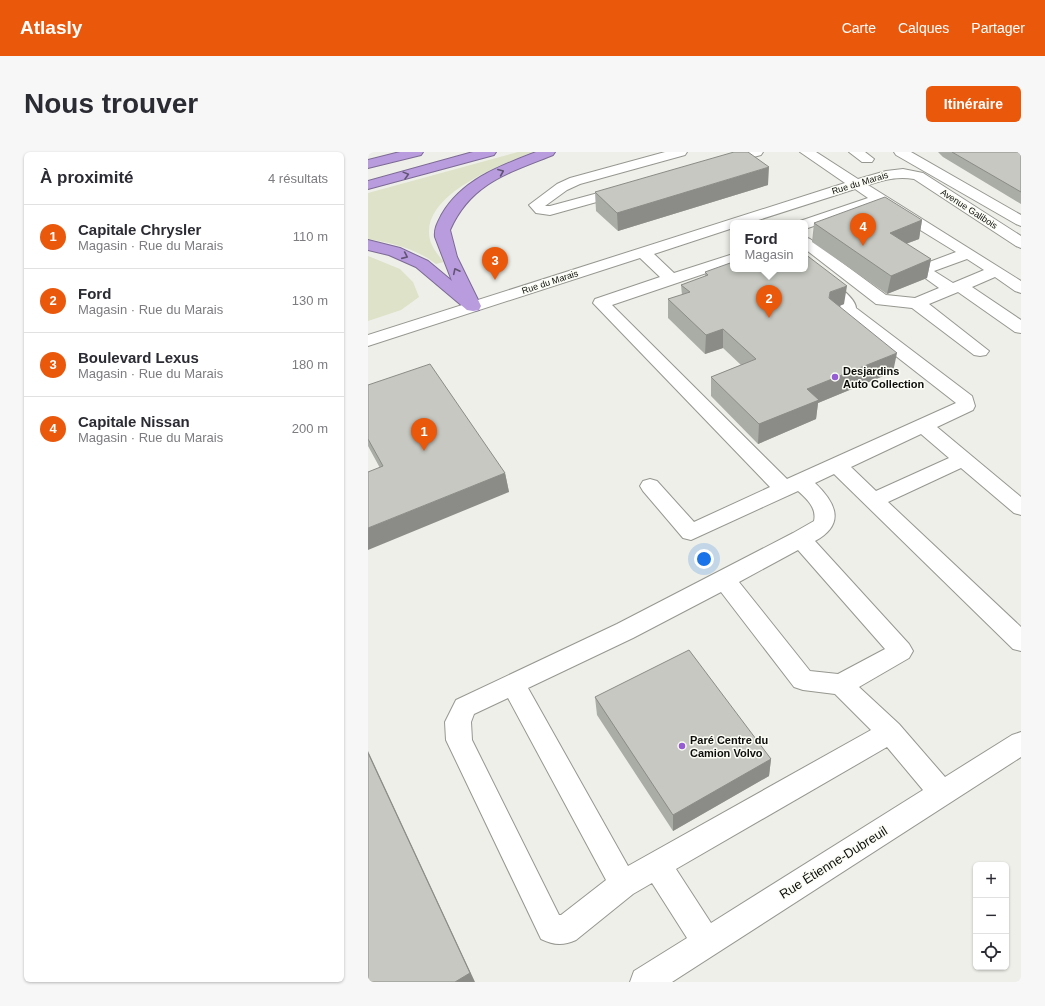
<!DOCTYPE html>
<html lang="fr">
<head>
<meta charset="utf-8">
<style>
  body { margin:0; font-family:Arial,sans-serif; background:#f7f7f7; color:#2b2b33 }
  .controls { position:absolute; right:12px; bottom:12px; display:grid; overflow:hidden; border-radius:6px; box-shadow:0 1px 3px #0004 }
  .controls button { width:36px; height:36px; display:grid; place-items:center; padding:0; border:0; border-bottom:1px solid #e1e1e2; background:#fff; color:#2b2b33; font:20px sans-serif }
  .you { position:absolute; left:336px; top:407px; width:14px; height:14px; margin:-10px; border:3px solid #fff; border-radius:50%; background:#1a73e8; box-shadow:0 0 0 6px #1a73e833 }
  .badge { display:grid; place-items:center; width:26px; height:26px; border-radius:50%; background:#ea580c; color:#fff; font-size:13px; font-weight:700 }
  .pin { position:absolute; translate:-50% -33px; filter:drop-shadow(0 1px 2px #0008) }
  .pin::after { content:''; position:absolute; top:21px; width:14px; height:12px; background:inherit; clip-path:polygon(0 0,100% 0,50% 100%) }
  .popup { position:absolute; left:362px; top:68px; width:78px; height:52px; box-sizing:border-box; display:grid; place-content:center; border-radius:6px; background:#fff; filter:drop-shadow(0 1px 3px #0005); font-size:13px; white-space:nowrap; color:#7c7c81 }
  .popup b { font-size:15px; color:#2b2b33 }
  .popup::after { content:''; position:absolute; left:50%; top:100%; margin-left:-8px; border:8px solid transparent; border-top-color:#fff }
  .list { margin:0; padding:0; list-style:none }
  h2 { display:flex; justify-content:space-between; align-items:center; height:52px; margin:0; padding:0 16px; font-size:17px }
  h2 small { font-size:13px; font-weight:400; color:#7c7c81 }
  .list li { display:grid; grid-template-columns:26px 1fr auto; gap:12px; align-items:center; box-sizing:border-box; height:64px; padding:0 16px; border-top:1px solid #e1e1e2 }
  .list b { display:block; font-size:15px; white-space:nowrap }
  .list p { margin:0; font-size:13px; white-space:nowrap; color:#7c7c81 }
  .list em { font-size:13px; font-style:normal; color:#7c7c81 }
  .icon { flex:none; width:22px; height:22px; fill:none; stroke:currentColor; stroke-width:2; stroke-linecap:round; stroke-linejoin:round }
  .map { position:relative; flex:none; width:653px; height:830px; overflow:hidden; border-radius:6px }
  header { display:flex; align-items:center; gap:24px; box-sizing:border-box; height:56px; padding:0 20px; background:#ea580c; color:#fff }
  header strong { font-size:19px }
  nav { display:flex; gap:22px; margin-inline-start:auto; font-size:14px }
  .intro { display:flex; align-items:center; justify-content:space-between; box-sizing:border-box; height:96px; padding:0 24px }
  h1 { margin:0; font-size:28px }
  .button { padding:10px 18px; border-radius:6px; background:#ea580c; color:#fff; font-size:14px; font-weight:700 }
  main { display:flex; gap:24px; padding:0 24px }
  aside { flex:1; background:#fff; border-radius:6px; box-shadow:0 1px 3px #0004 }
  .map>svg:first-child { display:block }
</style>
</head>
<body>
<header>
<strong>Atlasly</strong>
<nav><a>Carte</a><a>Calques</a><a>Partager</a></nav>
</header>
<div class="intro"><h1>Nous trouver</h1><a class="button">Itinéraire</a></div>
<main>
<aside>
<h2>À proximité<small>4 résultats</small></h2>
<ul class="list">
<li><span class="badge">1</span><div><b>Capitale Chrysler</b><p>Magasin · Rue du Marais</p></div><em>110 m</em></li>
<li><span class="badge">2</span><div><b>Ford</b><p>Magasin · Rue du Marais</p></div><em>130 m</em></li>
<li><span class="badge">3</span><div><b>Boulevard Lexus</b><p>Magasin · Rue du Marais</p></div><em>180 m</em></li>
<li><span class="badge">4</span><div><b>Capitale Nissan</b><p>Magasin · Rue du Marais</p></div><em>200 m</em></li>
</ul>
</aside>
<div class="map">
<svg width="653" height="830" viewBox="0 0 653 830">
  <rect width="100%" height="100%" fill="#eeefe8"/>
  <path fill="#dde2c8" d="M150,0H165C134,12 59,40 61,81C61,92 69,102 76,110L68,112C49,97 24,91 0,87V41Z
    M0,104L32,117L45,130L51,145L33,158L0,169Z"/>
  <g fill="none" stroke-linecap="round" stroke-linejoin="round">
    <g stroke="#969790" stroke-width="2">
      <path id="minor" d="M297,0H319L317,3L212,32L199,38L177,54H182L256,34L261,35L263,38L261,41L182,63L168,61L161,53L189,32L202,26Z
        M373,0H395L393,3L352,14L347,13L345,10L347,7Z
        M432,0H448L490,27L518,19L535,17L555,21L653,84V96L648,94L546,27C529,24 516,28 500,33L653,129V141L647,139L627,125L604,135L653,168V181L647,180L590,140L561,152L621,199L618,203L612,204L606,203L544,156L508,152L437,97V85L442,87L518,143L547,146L571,136L546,118L548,115L588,100L510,52L437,77V71H430L432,69L500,46L487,37L381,71H365V76L286,102L306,121L365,102V112L244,153L419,327L588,251L474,162L472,153L454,138L436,126L421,120L419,117H437V115C450,119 488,143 488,156L604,244L607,254L605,258L569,275L653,345V363L646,361L593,316L520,350L653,475V499L645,497L466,322L447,331C468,351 478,372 447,389L541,492L545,499L541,506L491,535L531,572L577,625L644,583L653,580V605L304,830H262L266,819L319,786L284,731L265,742L208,788C195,794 186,793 173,787L78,588L77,570L88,548L249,472L425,381L446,369C449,356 439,347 430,339L323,388L315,386L275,339L272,334L275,329L282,327L289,329L326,370L402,335L225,151L227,147L292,125L272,106L0,194V183L477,31ZM599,107L616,118L585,131L566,119ZM553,282L581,306L508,339L483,315ZM430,398L517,497L470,522L442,519L371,430ZM353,440L426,535L435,538L467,542L503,578L260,714L160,536L265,486ZM140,546L238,728L193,763H191L104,588L103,570L106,562ZM519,595L555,638L343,771L308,717Z
        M481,0H497L506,7L504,10H494Z
        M526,0H543L653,63V74L648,72L528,3Z"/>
    </g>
    <g stroke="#7c6a94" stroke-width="2">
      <path id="highway" d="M32,0H55L53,3L0,16V8Z
        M105,0H128L126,3L0,37V29Z
        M168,0H187L185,3C140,21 103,31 82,78L89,105L113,154L111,158L105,159L99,158L48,115L21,103L0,98V88L32,96L60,109L84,129L67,85C66,76 70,70 74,62C95,27 132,14 168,0Z"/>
    </g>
    <use href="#minor" fill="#fff" fill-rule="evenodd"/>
    <use href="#highway" fill="#b89cde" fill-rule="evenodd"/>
  </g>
  <path fill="#aaaca6" d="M570,0H653V52L575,5Z
    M400,33L250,79L228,59L227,40Z
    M554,68L551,87L538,92L563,107L559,126L519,142L444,90L446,71Z
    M337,120L476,152L471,154L525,220L450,251L448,267L390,292L343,244V225L373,213L355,196L337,202L300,166V147L314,143L313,133L337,125Z
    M0,233L137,321L141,340L12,316L0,294Z
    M227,545L403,607L401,624L305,679L229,563Z"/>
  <path fill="#8b8c87" d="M401,15L400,33L250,79L249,61Z
    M554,68L551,87L518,99L522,81Z
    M563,107L559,126L519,142L523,124Z
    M479,134L476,152L460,159L462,140Z
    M355,177V196L337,202L338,183Z
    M529,201L525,220L450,251L448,267L390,292L391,272L439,237Z
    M137,321L141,340L0,398V376Z
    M0,599L107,830H87L0,601Z
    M403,607L401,624L305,679V663Z"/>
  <path fill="#c6c8c1" stroke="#8b8c87" d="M366,0H380L401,15L249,61L227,40Z
    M584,0H653V40Z
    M517,45L554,68L522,81L563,107L523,124L446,71Z
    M437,102L479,134L462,140L461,146L529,201L439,237L451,248L391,272L343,225L388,207L355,177L338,183L300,147L322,140L313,133L340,123L337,120L365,110V117H437Z
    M62,212L137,321L0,376V320L15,314L0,287V233Z
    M321,498L403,607L305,663L227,545Z
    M0,601L102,821L87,830H0Z"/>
  <defs><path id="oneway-chevron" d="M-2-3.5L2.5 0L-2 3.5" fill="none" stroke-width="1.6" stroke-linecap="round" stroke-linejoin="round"/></defs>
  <g stroke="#625574">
    <use href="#oneway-chevron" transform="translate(133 20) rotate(-23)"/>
    <use href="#oneway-chevron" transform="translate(38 23) rotate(-15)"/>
    <use href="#oneway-chevron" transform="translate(37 104) rotate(24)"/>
    <use href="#oneway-chevron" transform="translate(88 119) rotate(-116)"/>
  </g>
  <g fill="#955cd3" stroke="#fbfdf5" stroke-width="1.5">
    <circle cx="467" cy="225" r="4"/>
    <circle cx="314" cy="594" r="4"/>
  </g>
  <g text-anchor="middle" stroke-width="3" stroke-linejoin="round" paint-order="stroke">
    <g font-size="9" fill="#0d0e0b" stroke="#fbfdf5">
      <text transform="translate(492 31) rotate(-17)" y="3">Rue du Marais</text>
      <text transform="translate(601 57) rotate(33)" y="3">Avenue Galibois</text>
      <text transform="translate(182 130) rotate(-18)" y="3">Rue du Marais</text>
    </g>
    <g font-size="11" font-weight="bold" fill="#0d0e0b" stroke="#fbfdf5" text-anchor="start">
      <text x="475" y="223">Desjardins<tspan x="475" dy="13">Auto Collection</tspan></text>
      <text x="322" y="592">Paré Centre du<tspan x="322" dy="13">Camion Volvo</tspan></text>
    </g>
    <g font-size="13" fill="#0d0e0b" stroke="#fbfdf5">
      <text transform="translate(465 710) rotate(-32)" y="5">Rue Étienne-Dubreuil</text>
    </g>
  </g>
</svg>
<div class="controls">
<button>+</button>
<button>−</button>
<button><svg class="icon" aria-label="locate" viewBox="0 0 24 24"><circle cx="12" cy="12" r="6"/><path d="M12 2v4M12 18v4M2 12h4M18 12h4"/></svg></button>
</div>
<div class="you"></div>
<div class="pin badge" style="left:56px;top:299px">1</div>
<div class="pin badge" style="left:401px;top:166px">2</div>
<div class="popup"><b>Ford</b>Magasin</div>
<div class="pin badge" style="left:127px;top:128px">3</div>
<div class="pin badge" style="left:495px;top:94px">4</div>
</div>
</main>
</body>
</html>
